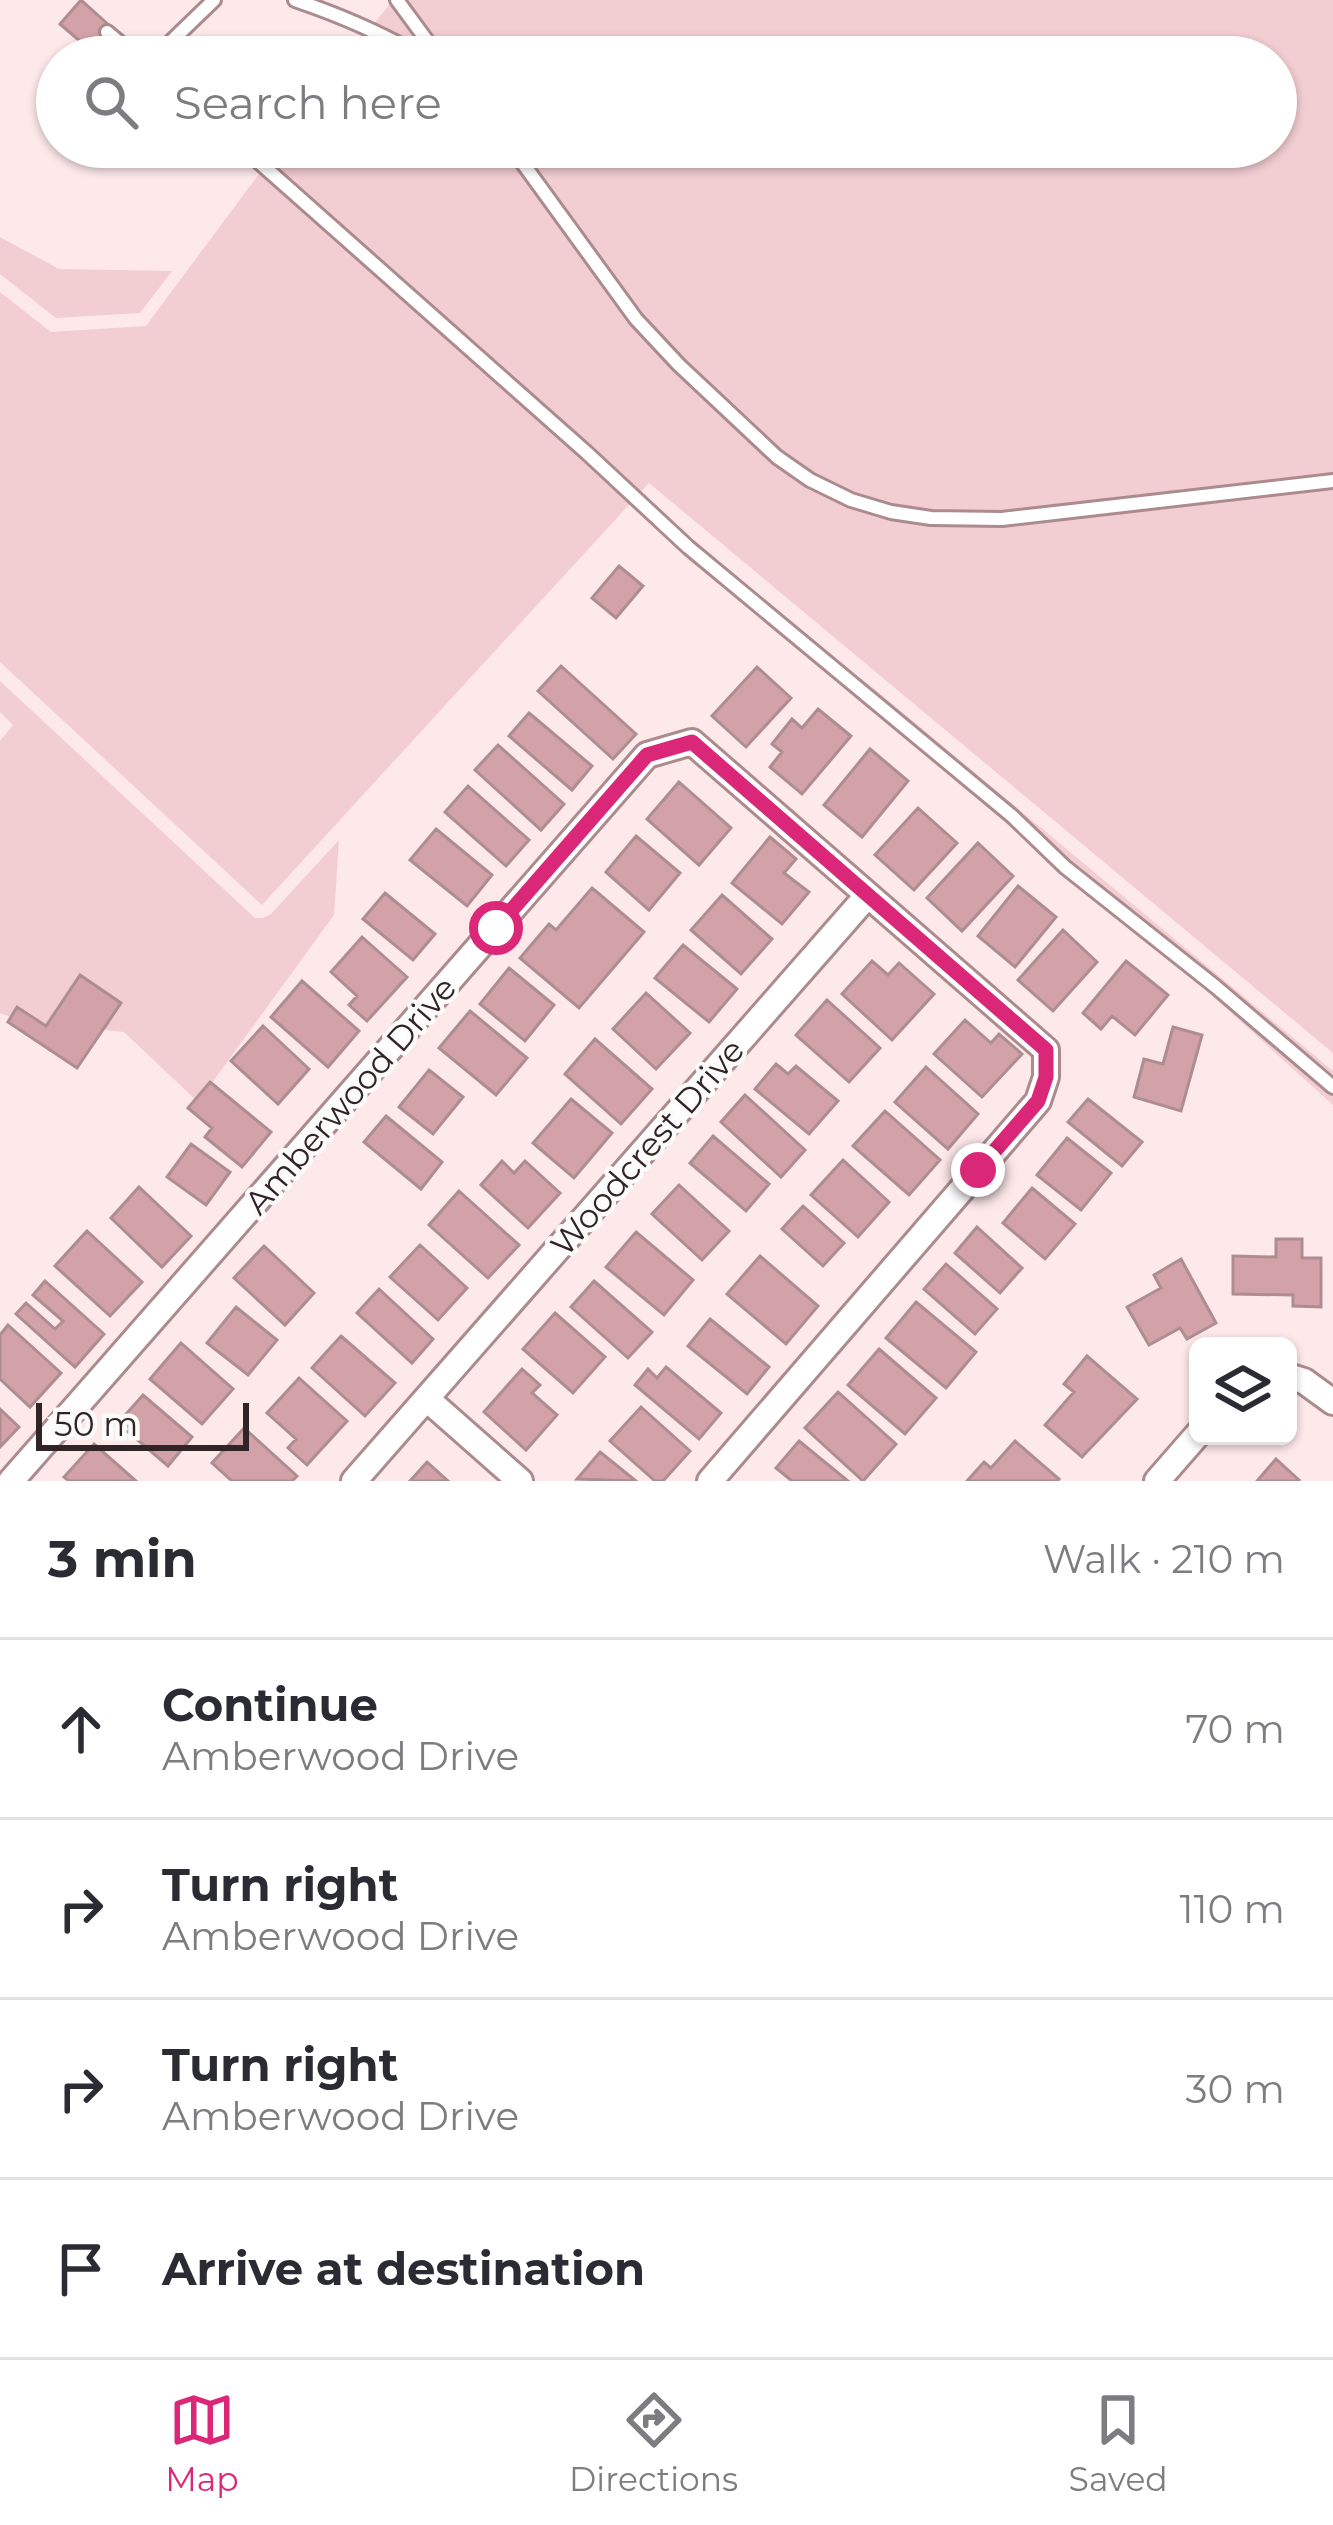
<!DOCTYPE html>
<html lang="en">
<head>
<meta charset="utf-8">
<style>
  body { margin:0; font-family:Montserrat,sans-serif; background:#f2f2f3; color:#2b2b33 }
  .controls { position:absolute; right:36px; bottom:36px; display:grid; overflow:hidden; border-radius:18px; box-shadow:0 3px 9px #0004 }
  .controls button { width:108px; height:108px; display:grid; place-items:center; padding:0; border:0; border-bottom:3px solid #e1e1e2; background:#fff; color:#2b2b33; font:60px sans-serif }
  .scale { position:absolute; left:36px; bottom:30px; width:213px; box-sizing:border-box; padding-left:12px; border:6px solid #312426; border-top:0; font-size:33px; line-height:42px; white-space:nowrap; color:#312426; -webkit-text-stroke:9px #fbfbfb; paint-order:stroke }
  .stop { position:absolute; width:36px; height:36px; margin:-27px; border:9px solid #db2777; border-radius:50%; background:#fff }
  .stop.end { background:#db2777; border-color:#fff; box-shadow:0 3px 12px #0008 }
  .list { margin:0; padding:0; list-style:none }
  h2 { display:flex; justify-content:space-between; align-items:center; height:156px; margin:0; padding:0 48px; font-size:51px }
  h2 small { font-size:39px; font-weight:400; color:#7c7c81 }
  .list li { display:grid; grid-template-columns:78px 1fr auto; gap:36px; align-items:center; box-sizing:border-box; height:180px; padding:0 48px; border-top:3px solid #e1e1e2 }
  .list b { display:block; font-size:45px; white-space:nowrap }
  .list p { margin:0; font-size:39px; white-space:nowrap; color:#7c7c81 }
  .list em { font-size:39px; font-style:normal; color:#7c7c81 }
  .icon { flex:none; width:66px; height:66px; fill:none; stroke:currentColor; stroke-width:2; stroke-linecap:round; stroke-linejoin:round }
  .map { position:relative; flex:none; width:1333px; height:1481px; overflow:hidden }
  .search { position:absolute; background:#fff; box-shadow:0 3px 9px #0004; left:36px; right:36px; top:36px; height:132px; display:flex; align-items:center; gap:30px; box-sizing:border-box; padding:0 42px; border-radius:66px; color:#7c7c81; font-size:45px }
  .sheet { height:876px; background:#fff }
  nav { display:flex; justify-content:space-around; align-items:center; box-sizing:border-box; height:168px; border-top:3px solid #e1e1e2; background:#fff; font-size:33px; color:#7c7c81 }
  nav a { display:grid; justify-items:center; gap:6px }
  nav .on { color:#db2777 }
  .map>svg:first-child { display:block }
</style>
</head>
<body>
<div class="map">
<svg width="1333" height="1481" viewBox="0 0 1333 1481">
  <rect width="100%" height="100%" fill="#fde8ea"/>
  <path fill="#f2cdd1" d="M393,0H1333V1053L649,483L262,905L0,662V292L51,332L146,326L279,147H1276V57H348Z
    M0,237L59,269L172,271L140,313L56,318L0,274Z
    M860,677L1333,1071V1105Z
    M0,681L255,918H263L271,914L339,840L334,915L198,1102L124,1032L24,1022L0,1013V741L13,725L0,712Z"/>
  <path fill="#d2a2a8" stroke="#ae8d91" stroke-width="3" d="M81,0L111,27L90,50L60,24Z
    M57,100V131L42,118Z
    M76,147H114L98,166Z
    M619,566L643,586L616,618L592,598Z
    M561,666L636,734L613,759L538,691Z
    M757,667L791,698L746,747L712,716Z
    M818,709L851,736L802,794L770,767L782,752L772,744L792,719L802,728Z
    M529,713L592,766L572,790L509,736Z
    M498,745L564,804L541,830L475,770Z
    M870,749L908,781L862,837L824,805Z
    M679,782L731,828L699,865L647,819Z
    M468,786L529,840L506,866L445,812Z
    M918,808L957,843L914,890L875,855Z
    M436,829L492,875L467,906L410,860Z
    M636,836L680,873L649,910L606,872Z
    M770,837L796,859L784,873L809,892L782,924L732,883Z
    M978,843L1013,876L962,931L927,898Z
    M1018,886L1056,917L1015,967L978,936Z
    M592,888L644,932L579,1008L520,958L549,924L556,930Z
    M385,893L435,934L413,960L363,919Z
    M722,895L772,939L741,974L691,930Z
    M1063,930L1097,962L1053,1011L1018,980Z
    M362,937L407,977L367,1021L349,1005L357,996L331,972Z
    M683,945L737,989L709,1022L655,978Z
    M872,961L888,975L899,963L934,994L892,1040L842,994Z
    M1126,961L1168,995L1135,1035L1112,1016L1101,1029L1083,1013Z
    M509,968L554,1005L525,1041L480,1004Z
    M80,975L121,1003L77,1068L8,1022L17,1007L46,1026Z
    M302,981L359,1031L328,1067L271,1017Z
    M646,993L690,1033L656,1069L613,1029Z
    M827,1000L880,1048L849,1082L796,1035Z
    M470,1011L527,1058L496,1095L439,1048Z
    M965,1020L991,1043L999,1034L1022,1054L982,1097L934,1054Z
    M263,1026L309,1069L278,1104L231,1061Z
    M1173,1027L1202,1035L1181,1111L1134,1097L1144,1059L1163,1064Z
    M595,1039L652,1089L621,1124L565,1074Z
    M776,1064L788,1074L796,1066L838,1101L809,1134L755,1089Z
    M926,1067L978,1114L948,1149L895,1102Z
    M429,1070L463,1097L433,1134L399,1107Z
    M210,1082L271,1132L242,1167L205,1137L212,1128L188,1108Z
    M745,1095L805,1150L781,1177L721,1122Z
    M571,1099L612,1133L574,1178L533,1143Z
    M1088,1099L1142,1142L1122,1166L1068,1122Z
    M885,1111L940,1160L909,1195L853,1146Z
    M386,1116L442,1162L421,1189L364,1142Z
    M713,1136L769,1184L746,1211L690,1163Z
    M1067,1138L1111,1173L1081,1210L1037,1175Z
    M191,1144L230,1172L206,1205L167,1177Z
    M843,1160L889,1202L858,1237L811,1195Z
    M502,1161L514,1173L525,1161L560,1193L528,1228L481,1185Z
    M679,1185L729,1231L702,1260L652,1214Z
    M139,1187L191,1236L162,1267L111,1218Z
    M1032,1188L1075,1224L1045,1259L1003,1223Z
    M459,1191L519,1245L488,1278L429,1225Z
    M803,1206L844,1243L823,1266L782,1229Z
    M977,1227L1022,1268L1000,1293L955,1253Z
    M87,1231L142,1282L110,1316L55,1266Z
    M636,1232L693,1280L664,1315L606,1267Z
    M1276,1239H1302V1258H1321V1307L1293,1306V1295L1233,1294V1256L1276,1257Z
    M420,1245L467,1288L438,1320L390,1277Z
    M264,1246L314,1293L285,1325L234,1278Z
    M760,1256L818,1306L786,1344L727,1294Z
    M1181,1259L1216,1323L1187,1339L1180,1328L1149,1345L1127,1307L1161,1288L1154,1275Z
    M946,1264L997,1309L975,1334L924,1289Z
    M45,1281L104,1334L75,1367L16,1314L26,1303L55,1329L63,1321L33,1295Z
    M594,1281L652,1332L628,1358L571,1307Z
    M379,1289L433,1339L412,1363L357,1313Z
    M916,1302L976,1352L946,1388L886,1338Z
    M236,1307L277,1340L248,1375L207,1343Z
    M555,1313L605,1357L573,1393L523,1349Z
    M710,1319L769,1367L747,1394L688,1346Z
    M8,1325L61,1373L30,1407L0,1379V1335Z
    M341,1336L395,1383L365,1416L312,1368Z
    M181,1343L233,1389L202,1424L150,1379Z
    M879,1349L936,1398L905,1434L848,1385Z
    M1087,1356L1137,1399L1082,1457L1045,1425L1074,1392L1064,1384Z
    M666,1367L721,1413L699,1439L635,1385L648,1369L657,1378Z
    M522,1369L540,1385L532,1393L557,1415L526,1450L484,1412Z
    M299,1378L347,1421L307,1465L288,1448L296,1439L267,1413Z
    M838,1392L896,1444L863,1481L805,1428Z
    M143,1395L192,1437L168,1466L118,1423Z
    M641,1407L690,1451L663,1481H655L610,1441Z
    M0,1409L19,1427L0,1447Z
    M244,1428L297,1476L292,1481H232L212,1463Z
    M799,1441L848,1481H792L776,1468Z
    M1015,1441L1059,1479L1057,1481H967L984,1462L991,1468Z
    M94,1444L136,1481H69L64,1477Z
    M600,1452L636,1481L577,1479Z
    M1276,1459L1299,1480L1298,1481H1257Z
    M427,1462L448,1481H410Z"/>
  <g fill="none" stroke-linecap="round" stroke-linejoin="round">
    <g stroke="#ac8b8e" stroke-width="18">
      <path id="lane" d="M295,0C339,15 382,33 422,57
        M397,0L439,57
        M107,32L137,57
        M155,57L214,0
        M242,147L587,453L688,547L1012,816L1065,867L1216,987L1333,1087
        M511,147L636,319L679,365L777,457L810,480L851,500L891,512L931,518L1002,519L1333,481"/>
    </g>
    <g stroke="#ac8b8e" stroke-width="30">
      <path id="street" d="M1288,1376L1304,1381L1333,1402
        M427,1399L520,1481
        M11,1481L647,755L692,742L1046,1050V1077L1038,1101L710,1481
        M354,1481L867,896
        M1157,1481L1198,1434"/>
    </g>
    <use href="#lane" stroke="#fff" stroke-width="12"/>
    <use href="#street" stroke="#fff" stroke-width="24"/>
  </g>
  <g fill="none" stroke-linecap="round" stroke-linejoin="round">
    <path stroke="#db2777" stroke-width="15" d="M496,928L647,755L692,742L1046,1050V1077L1038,1101L978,1170"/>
  </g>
  <g text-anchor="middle" stroke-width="9" stroke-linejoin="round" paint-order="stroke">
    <g font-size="33" fill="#312426" stroke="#fbfbfb">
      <text transform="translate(350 1095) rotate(-49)" y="12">Amberwood Drive</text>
      <text transform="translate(647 1147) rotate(-49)" y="12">Woodcrest Drive</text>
    </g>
  </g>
</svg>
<div class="controls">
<button><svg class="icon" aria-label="layers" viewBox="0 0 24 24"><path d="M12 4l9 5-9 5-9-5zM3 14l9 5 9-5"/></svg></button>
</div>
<div class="scale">50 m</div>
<div class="stop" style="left:496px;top:928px"></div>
<div class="stop end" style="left:978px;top:1170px"></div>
<div class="search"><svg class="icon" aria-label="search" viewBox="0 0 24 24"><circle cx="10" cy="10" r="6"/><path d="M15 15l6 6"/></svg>Search here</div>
</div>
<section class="sheet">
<h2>3 min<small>Walk · 210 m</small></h2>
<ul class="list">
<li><svg class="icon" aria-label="ahead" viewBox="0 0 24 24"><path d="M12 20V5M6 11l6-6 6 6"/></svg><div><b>Continue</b><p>Amberwood Drive</p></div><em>70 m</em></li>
<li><svg class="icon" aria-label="right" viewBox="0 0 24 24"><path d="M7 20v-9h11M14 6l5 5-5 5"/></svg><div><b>Turn right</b><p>Amberwood Drive</p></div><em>110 m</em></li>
<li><svg class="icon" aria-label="right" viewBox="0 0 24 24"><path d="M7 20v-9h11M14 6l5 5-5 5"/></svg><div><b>Turn right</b><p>Amberwood Drive</p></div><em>30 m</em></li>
<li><svg class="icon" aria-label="arrive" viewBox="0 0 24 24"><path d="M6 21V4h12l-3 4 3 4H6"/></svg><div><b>Arrive at destination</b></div></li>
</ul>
</section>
<nav>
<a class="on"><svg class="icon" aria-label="map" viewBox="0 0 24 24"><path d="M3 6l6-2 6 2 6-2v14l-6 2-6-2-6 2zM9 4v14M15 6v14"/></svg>Map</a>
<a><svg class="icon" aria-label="directions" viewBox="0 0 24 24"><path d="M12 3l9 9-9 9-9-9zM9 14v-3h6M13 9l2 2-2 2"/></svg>Directions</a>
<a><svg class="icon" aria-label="saved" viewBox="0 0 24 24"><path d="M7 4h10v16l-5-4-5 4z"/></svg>Saved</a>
</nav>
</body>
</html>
